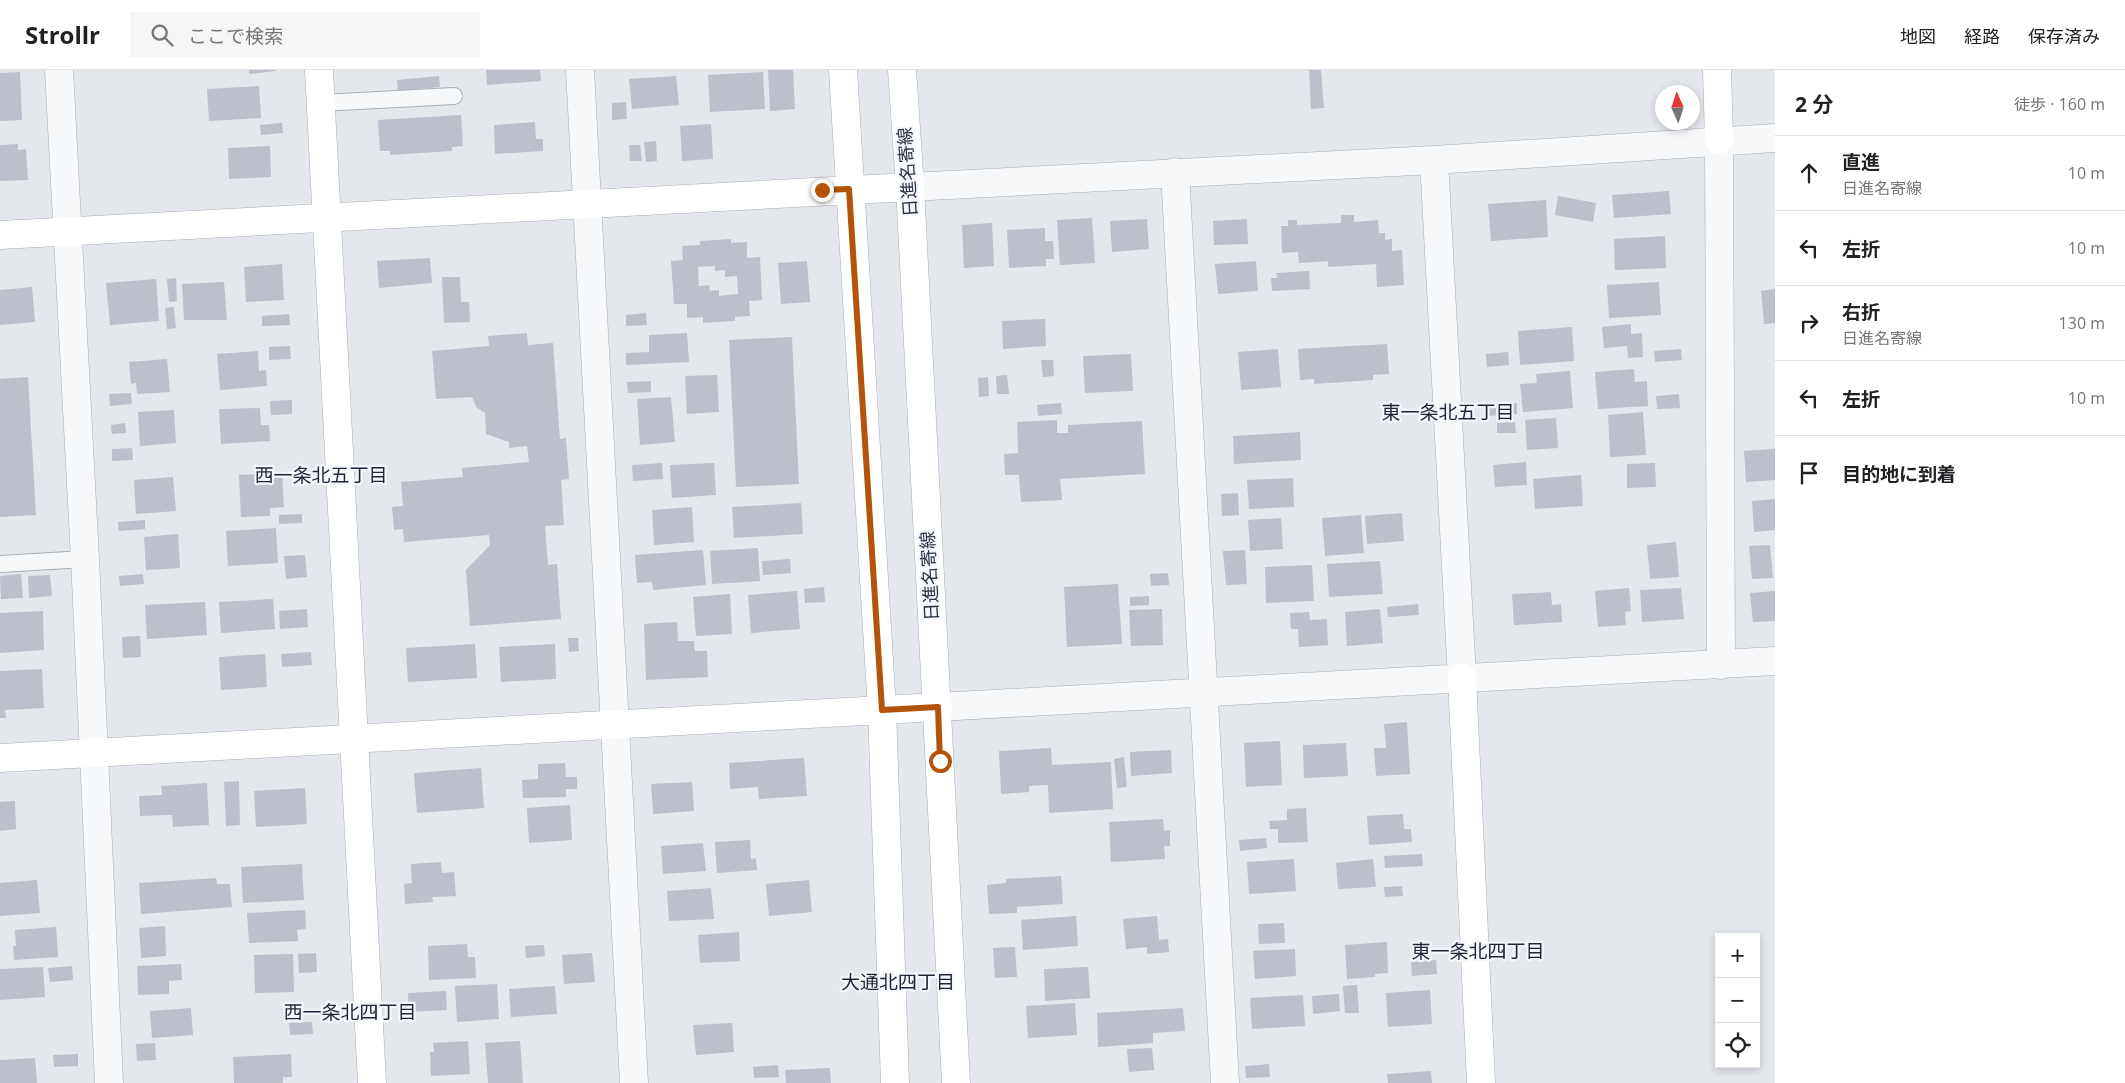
<!DOCTYPE html>
<html lang="ja">
<head>
<meta charset="utf-8">
<style>
  body { margin:0; font-family:"Open Sans","Noto Sans JP",sans-serif; background:#f6f6f6; color:#202124 }
  .controls { position:absolute; right:15px; bottom:15px; display:grid; overflow:hidden; border-radius:0px; box-shadow:0 2px 8px #0003 }
  .controls button { width:45px; height:45px; display:grid; place-items:center; padding:0; border:0; border-bottom:1px solid #e0e0e0; background:#fff; color:#202124; font:25px sans-serif }
  .compass { position:absolute; left:1655px; top:15px; width:45px; height:45px; border-radius:50%; background:#fff; box-shadow:0 2px 8px #0003; rotate:357deg }
  .stop { position:absolute; width:15px; height:15px; margin:-11px; border:4px solid #b45309; border-radius:50%; background:#fff }
  .stop.end { background:#b45309; border-color:#fff; box-shadow:0 1px 5px #0008 }
  .list { margin:0; padding:0; list-style:none }
  h2 { display:flex; justify-content:space-between; align-items:center; height:65px; margin:0; padding:0 20px; font-size:21px }
  h2 small { font-size:16px; font-weight:400; color:#757577 }
  .list li { display:grid; grid-template-columns:32px 1fr auto; gap:15px; align-items:center; box-sizing:border-box; height:75px; padding:0 20px; border-top:1px solid #e0e0e0 }
  .list b { display:block; font-size:19px; white-space:nowrap }
  .list p { margin:0; font-size:16px; white-space:nowrap; color:#757577 }
  .list em { font-size:16px; font-style:normal; color:#757577 }
  .icon { flex:none; width:28px; height:28px; fill:none; stroke:currentColor; stroke-width:2; stroke-linecap:round; stroke-linejoin:round }
  .map { position:relative; flex:none; width:1775px; height:1013px; overflow:hidden }
  header { display:flex; align-items:center; gap:30px; box-sizing:border-box; height:70px; padding:0 25px; background:#fff; border-bottom:1px solid #e0e0e0 }
  header strong { font-size:24px }
  nav { display:flex; gap:28px; margin-inline-start:auto; font-size:18px }
  .search { width:350px; height:45px; background:#f6f6f6; display:flex; align-items:center; gap:12px; box-sizing:border-box; padding:0 18px; border-radius:0px; color:#757577; font-size:19px }
  main { display:flex }
  aside { flex:1; background:#fff }
  .map>svg:first-child { display:block }
</style>
</head>
<body>
<header>
<strong>Strollr</strong>
<div class="search"><svg class="icon" aria-label="search" viewBox="0 0 24 24"><circle cx="10" cy="10" r="6"/><path d="M15 15l6 6"/></svg>ここで検索</div>
<nav><a>地図</a><a>経路</a><a>保存済み</a></nav>
</header>
<main>
<div class="map">
<svg width="1775" height="1013" viewBox="0 0 1775 1013">
  <rect width="100%" height="100%" fill="#e4e7ec"/>
  <path fill="#bbc0ca" fill-rule="evenodd" d="M249,0H276V1L249,4Z
    M486,0H540L541,11L487,15Z
    M768,0H793L795,39L770,41Z
    M1309,0H1321L1324,38L1311,39Z
    M20,2L22,50L0,51V3Z
    M763,2L765,39L710,42L708,5Z
    M439,6L440,17L398,21L397,10Z
    M676,6L679,35L632,39L629,9Z
    M259,16L261,48L209,51L207,19Z
    M626,32L627,49L612,50V33Z
    M461,45L463,76L452,77V81L390,85V81H380L378,50Z
    M535,52L536,69H543V81L495,84L494,55Z
    M282,53L283,63L261,65L260,55Z
    M711,54L713,89L682,91L680,56Z
    M656,71L657,91L646,92L644,72Z
    M18,74V80L26,79L28,110L0,111V75Z
    M629,75H640L642,91H630Z
    M270,76L271,107L229,109L228,78Z
    M1669,121L1671,144L1614,148L1612,125Z
    M1558,126L1596,133L1593,152L1555,145Z
    M1546,130L1548,167L1491,171L1488,134Z
    M1341,145H1354V152L1378,150L1379,163H1385V170L1392,169V181L1402,180L1404,215L1377,217L1376,194L1328,197V191L1299,193L1298,182L1282,183L1281,156H1288V150H1297V155L1341,153Z
    M1092,148L1095,193L1060,195L1057,150Z
    M1147,149L1149,179L1112,182L1110,151Z
    M1247,149L1248,174L1214,175L1213,151Z
    M992,153L994,196L964,198L962,155Z
    M1045,158V171H1053L1054,189H1046V196L1009,198L1007,160Z
    M1665,166L1666,198L1615,200L1614,169Z
    M731,169V173L747,172V188L760,187L762,230L749,231L750,246L735,247V251L703,253V247L687,248V234H674L671,191L683,190L682,176L700,175V171ZM715,196V201L725,200V207L737,206L738,224L719,226V220L710,221L709,215L699,216L698,197Z
    M430,188L432,213L379,218L377,191Z
    M807,191L810,232L781,234L778,193Z
    M1256,191L1258,221L1218,224L1215,194Z
    M282,194L284,230L246,232L244,197Z
    M1309,201L1310,219L1272,221L1271,208H1277L1276,203Z
    M442,207H460L461,232H469L470,252L444,253Z
    M176,208L177,231L169,232L167,209Z
    M156,209L159,251L110,255L106,213Z
    M224,212L227,250H184L182,214Z
    M1659,212L1661,245L1609,248L1607,215Z
    M32,217L35,252L0,255V220Z
    M1775,219V253L1764,254L1761,221Z
    M174,237L176,258L167,259L165,238Z
    M646,243L647,255L626,256V245Z
    M289,244L290,255L262,256V246Z
    M1045,249L1046,276L1003,279L1002,251Z
    M1631,254V264L1642,263L1643,287L1628,288L1627,276L1604,278L1602,257Z
    M1572,257L1574,291L1520,295L1518,261Z
    M527,263L528,275L553,273L560,369L566,368L569,409L561,410L564,455L545,456L548,495L557,494L561,549L470,556L466,500L490,475L489,465L404,472L403,459L394,460L392,437L403,436L401,412L463,407L462,398L529,392L527,376L509,378V372L486,364L485,343L477,338L472,327L436,329L432,281L489,276L488,266Z
    M687,263L689,292L626,295V283L649,282V265Z
    M792,267L799,414L736,417L729,270Z
    M1387,274L1389,304L1373,305V310L1314,314V309L1300,310L1298,279Z
    M290,276L291,289L269,290V277Z
    M1278,279L1281,317L1241,320L1238,282Z
    M1681,279L1682,290L1655,292L1654,281Z
    M258,281L259,301L266,300L267,316L220,320L217,284Z
    M1508,282L1509,295L1487,297L1486,284Z
    M1131,284L1133,321L1085,323L1083,286Z
    M167,289L170,322L137,324L136,313L131,314L129,292Z
    M1041,290H1053L1054,306L1043,307Z
    M1634,299L1635,312L1647,311L1648,336L1598,339L1595,302Z
    M1570,301L1573,338L1523,342L1520,314L1537,313L1536,304Z
    M717,305L719,342L687,344L685,306Z
    M1007,305L1009,324H997L996,306Z
    M28,307L36,445L0,447V309Z
    M988,307L989,326L979,327L978,308Z
    M651,311V322L628,323L627,312Z
    M131,323L132,334L110,336L109,324Z
    M1679,324L1680,338L1657,339L1656,326Z
    M671,327L675,372L640,375L637,329Z
    M292,330V344L271,345L270,331Z
    M1061,333L1062,344L1038,346L1037,335Z
    M1517,333V344L1488,346L1487,335Z
    M260,338L261,355H269L270,371L221,374L219,339Z
    M174,340L176,373L140,376L138,342Z
    M1643,342L1646,385L1610,387L1608,345Z
    M1556,348L1558,378L1527,380L1525,350Z
    M1057,350V363H1068V355L1142,351L1145,404L1060,409L1062,430L1021,432L1019,405H1005L1004,384L1018,383L1017,352Z
    M1515,352L1516,363H1497V353Z
    M125,353L126,363L112,364L111,355Z
    M1300,362L1301,390L1234,394L1233,366Z
    M132,378L133,390L112,391V379Z
    M1775,379V410L1746,412L1744,381Z
    M1526,392L1527,415L1495,417L1493,395Z
    M662,393L663,409L633,411L632,395Z
    M714,393L716,425L672,428L670,395Z
    M1655,393L1656,417L1627,418V394Z
    M282,403L284,437L270,438V446L241,447L239,405Z
    M1581,405L1583,436L1535,439L1533,409Z
    M173,407L176,441L136,444L134,410Z
    M1293,408L1294,437L1249,439L1247,410Z
    M1238,423L1239,445L1222,446L1221,424Z
    M1775,429V460L1754,462L1752,431Z
    M801,433L803,464L734,468L732,437Z
    M692,437L694,472L654,475L652,440Z
    M1402,443L1404,471L1367,474L1365,446Z
    M302,444V453L279,454V445Z
    M1361,445L1364,483L1325,486L1322,448Z
    M1281,448L1283,479L1250,481L1248,450Z
    M145,450V459L119,461L118,452Z
    M276,458L278,493L228,496L226,461Z
    M178,464L180,498L146,500L144,467Z
    M1676,472L1679,507L1650,509L1647,475Z
    M1770,475L1773,508L1752,509L1749,476Z
    M758,478L760,511L712,514L710,481Z
    M703,480L706,515L653,520L652,512L637,513L635,485Z
    M1245,480L1247,514L1226,515L1223,481Z
    M305,485L307,507L286,509L284,486Z
    M790,489L791,503L763,505L762,491Z
    M1380,491L1383,524L1329,527L1327,494Z
    M1312,495L1314,531L1266,533L1265,497Z
    M1168,503L1169,515L1151,516L1150,504Z
    M21,504L23,528L1,529L0,506Z
    M143,504L144,514L120,516L119,506Z
    M50,505L52,526L29,528L28,506Z
    M1118,514L1122,574L1067,577L1064,517Z
    M824,517L825,532L805,533L804,519Z
    M1629,518L1631,541L1625,542L1626,555L1598,557L1595,521Z
    M1681,518L1684,549L1642,552L1640,520Z
    M797,521L800,559L751,563L748,525Z
    M1775,521V551L1753,552L1750,523Z
    M1551,522L1552,535L1561,534L1562,552L1514,555L1512,524Z
    M730,524L732,564L696,566L693,527Z
    M1149,526V535L1130,536V527Z
    M273,529L275,559L221,563L219,532Z
    M205,532L207,565L147,569L145,535Z
    M1418,534L1419,545L1388,547L1387,537Z
    M307,539L308,557L280,559L279,541Z
    M1162,539L1163,575L1131,576L1129,540Z
    M1380,539L1383,573L1347,576L1345,542Z
    M43,541L44,580L0,583V543Z
    M1309,542L1310,550L1327,549L1328,575L1299,577L1298,559H1291L1290,543Z
    M677,552L678,571H694L695,581H707L708,607L646,610L644,554Z
    M140,566L141,587L123,588L122,567Z
    M568,568H578L579,581L569,582Z
    M475,574L477,608L408,612L406,578Z
    M555,574L556,609L501,612L499,577Z
    M311,582L312,595L282,597L281,584Z
    M265,584L267,617L221,620L219,587Z
    M42,599L44,638L5,640L6,648H0V601Z
    M1407,652L1410,704L1376,706L1374,678H1386L1384,654Z
    M1280,671L1282,715L1246,717L1244,673Z
    M1346,673L1348,706L1304,708L1303,675Z
    M1051,678L1052,695L1111,692L1113,739L1049,743L1048,715L1029,716V722L1001,724L999,681Z
    M1171,680L1172,703L1131,706L1130,682Z
    M1124,687L1127,717L1117,718L1114,689Z
    M804,688L807,726L759,729L758,717L730,719L729,693Z
    M565,693L566,707H577V719H566V727L523,728L522,710L538,709V694Z
    M481,698L484,738L417,743L414,703Z
    M239,711L240,755L226,756L224,712Z
    M692,712L694,741L653,744L651,714Z
    M207,713L209,755L173,757L172,745L140,746L139,726L162,725L161,716Z
    M305,718L307,754L256,757L254,721Z
    M15,731L16,759L0,761V732Z
    M570,735L572,770L529,773L527,738Z
    M1306,738L1308,772L1278,773V759H1270L1269,751L1287,750V739Z
    M1403,744L1404,759H1411L1412,772L1369,775L1367,746Z
    M1163,749L1164,761L1170,760V776H1164L1165,789L1111,792L1109,752Z
    M1266,768L1267,778L1240,781L1239,770Z
    M750,770L751,789L756,788L757,800L717,803L715,772Z
    M703,773L706,801L663,804L661,776Z
    M1422,784L1423,796L1385,798L1384,786Z
    M1294,789L1296,821L1249,824L1247,792Z
    M1373,789L1376,817L1338,819L1336,793Z
    M441,792L442,803L454,802L456,826L432,827L433,832L405,834L404,814L412,813L411,794Z
    M302,794L304,830L243,833L241,797Z
    M1061,806L1063,834L1017,837V843L989,844L987,815L1006,813V809Z
    M216,808L217,814H230L232,837L141,844L139,813Z
    M37,810L40,843L0,846V813Z
    M809,810L812,842L769,846L766,814Z
    M1402,816L1403,826L1385,827L1384,817Z
    M711,818L714,849L669,851L667,821Z
    M305,840L306,859L297,860L298,871L249,873L247,843Z
    M1076,846L1078,876L1023,880L1021,850Z
    M1157,846L1159,870L1168,869L1169,882L1147,884V877L1126,879L1123,849Z
    M1284,853L1285,873L1259,874L1258,854Z
    M165,856L166,886L141,888L139,858Z
    M56,857L58,887L14,890L13,876H16L15,860Z
    M739,862L740,891L700,893L698,865Z
    M1387,872L1388,903L1375,904V907L1347,909L1345,875Z
    M467,874L468,887H475L476,908L429,910L428,876Z
    M544,875L545,886L526,888L525,876Z
    M1015,877L1017,907L995,908L993,878Z
    M1295,879L1296,906L1255,909L1253,881Z
    M316,883L317,902L299,903L298,884Z
    M592,883L595,912L564,914L562,885Z
    M293,884L294,922L255,923L254,885Z
    M1436,890L1437,904L1412,906L1411,892Z
    M181,894L182,910L169,911V924L138,925L137,896Z
    M72,896L73,910L50,912L48,898Z
    M43,897L45,927L0,930V899Z
    M1088,897L1090,928L1045,931L1044,899Z
    M497,914L499,949L457,952L455,916Z
    M1357,915L1359,943H1345L1343,916Z
    M555,916L557,944L511,947L509,919Z
    M1430,920L1432,954L1388,957L1386,923Z
    M446,921L447,940L409,942L408,923Z
    M1339,924L1340,941L1313,944L1312,926Z
    M1303,925L1305,956L1252,959L1250,928Z
    M1075,933L1077,965L1028,968L1026,936Z
    M191,938L193,965L152,968L150,941Z
    M1183,938L1185,961L1153,963V973L1098,977L1097,943Z
    M312,952L313,964L290,965L289,953Z
    M732,953L734,982L696,985L693,955Z
    M468,971L470,1004L431,1006L430,982H434L433,973Z
    M520,971L523,1013H488L485,973Z
    M155,973L156,990L137,991L136,974Z
    M1152,978L1154,1000L1129,1002L1127,979Z
    M78,984V996L54,997L53,985Z
    M291,984L292,1007H283V1013H234L233,987Z
    M35,988L37,1013H0V990Z
    M1269,994L1270,1007L1246,1008L1245,996Z
    M778,995L779,1007L754,1008L753,997Z
    M830,998L831,1013H786L785,1000Z
    M1431,1001L1432,1013H1388L1387,1004Z"/>
  <g fill="none" stroke-linecap="round" stroke-linejoin="round">
    <g stroke="#a9aeb7" stroke-width="18">
      <path id="lane" d="M321,33L454,26
        M0,494L85,489"/>
    </g>
    <g stroke="#a9aeb7" stroke-width="29">
      <path id="street" d="M59,0L85,489L109,1013
        M580,0L634,1013
        M1719,70L1721,595
        M1434,90L1462,608
        M1175,102L1225,1013
        M910,117L1434,90L1775,68
        M938,637L1775,591"/>
    </g>
    <g stroke="#a9aeb7" stroke-width="29">
      <path id="secondary" d="M319,0L372,1013
        M843,0L882,640L895,1013
        M902,0L910,117L956,1013
        M1717,0L1719,70
        M0,165L910,117
        M1462,608L1481,1013
        M0,688L938,637"/>
    </g>
    <use href="#lane" stroke="#f7f8fa" stroke-width="16"/>
    <use href="#street" stroke="#f7f8fa" stroke-width="28"/>
    <use href="#secondary" stroke="#fff" stroke-width="28"/>
  </g>
  <g fill="none" stroke-linecap="round" stroke-linejoin="round">
    <path stroke="#b45309" stroke-width="6" d="M822,120L849,119L882,640L938,637L940,691"/>
  </g>
  <g text-anchor="middle" stroke-width="4.5" stroke-linejoin="round" paint-order="stroke">
    <g font-size="18" fill="#2b3445" stroke="#f4f6f9">
      <text transform="translate(908 102) rotate(-94)" y="6">日進名寄線</text>
      <text transform="translate(930 506) rotate(-93)" y="6">日進名寄線</text>
    </g>
    <g font-size="19" fill="#1d2536" stroke="#f4f6f9">
      <text x="1448" y="349">東一条北五丁目</text>
      <text x="321" y="412">西一条北五丁目</text>
      <text x="1478" y="888">東一条北四丁目</text>
      <text x="898" y="919">大通北四丁目</text>
      <text x="350" y="949">西一条北四丁目</text>
    </g>
  </g>
</svg>
<div class="controls">
<button>+</button>
<button>−</button>
<button><svg class="icon" aria-label="locate" viewBox="0 0 24 24"><circle cx="12" cy="12" r="6"/><path d="M12 2v4M12 18v4M2 12h4M18 12h4"/></svg></button>
</div>
<svg class="compass" viewBox="-18 -18 36 36"><path d="M0-13l5 13h-10z" fill="#e53935"/><path d="M0 13l5-13h-10z" fill="#757577"/></svg>
<div class="stop" style="left:940px;top:691px"></div>
<div class="stop end" style="left:822px;top:120px"></div>
</div>
<aside>
<h2>2 分<small>徒歩 · 160 m</small></h2>
<ul class="list">
<li><svg class="icon" aria-label="ahead" viewBox="0 0 24 24"><path d="M12 20V5M6 11l6-6 6 6"/></svg><div><b>直進</b><p>日進名寄線</p></div><em>10 m</em></li>
<li><svg class="icon" aria-label="left" viewBox="0 0 24 24"><path d="M17 20v-9H6M10 6l-5 5 5 5"/></svg><div><b>左折</b></div><em>10 m</em></li>
<li><svg class="icon" aria-label="right" viewBox="0 0 24 24"><path d="M7 20v-9h11M14 6l5 5-5 5"/></svg><div><b>右折</b><p>日進名寄線</p></div><em>130 m</em></li>
<li><svg class="icon" aria-label="left" viewBox="0 0 24 24"><path d="M17 20v-9H6M10 6l-5 5 5 5"/></svg><div><b>左折</b></div><em>10 m</em></li>
<li><svg class="icon" aria-label="arrive" viewBox="0 0 24 24"><path d="M6 21V4h12l-3 4 3 4H6"/></svg><div><b>目的地に到着</b></div></li>
</ul>
</aside>
</main>
</body>
</html>
